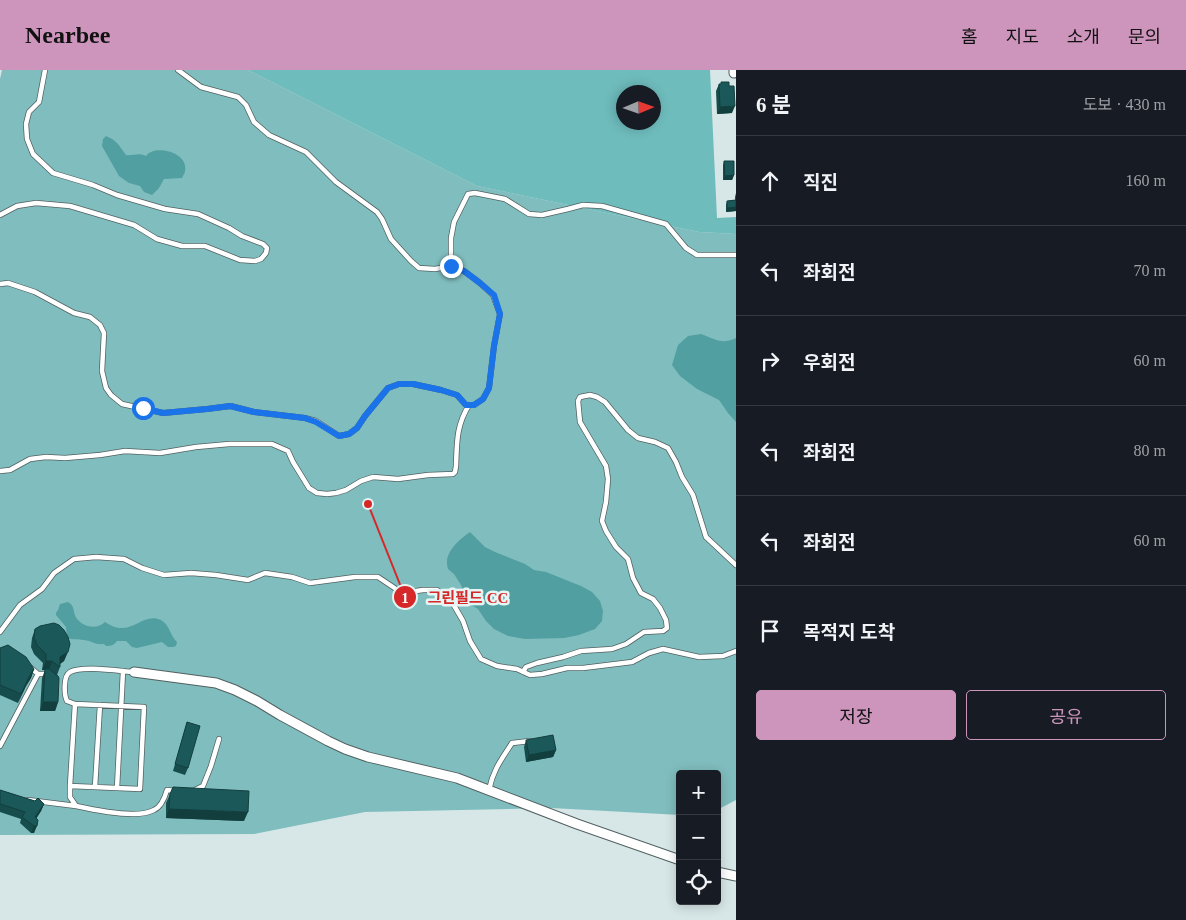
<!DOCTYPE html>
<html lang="ko">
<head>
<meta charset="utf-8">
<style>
  body { margin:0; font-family:"Times New Roman","Noto Sans KR",serif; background:#20242c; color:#f1f3f6 }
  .controls { position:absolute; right:15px; bottom:15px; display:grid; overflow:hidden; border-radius:5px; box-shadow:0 2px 12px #0003 }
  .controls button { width:45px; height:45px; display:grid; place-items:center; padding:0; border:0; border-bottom:1px solid #363941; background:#171b24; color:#f1f3f6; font:25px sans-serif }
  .compass { position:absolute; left:616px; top:15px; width:45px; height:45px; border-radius:50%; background:#171b24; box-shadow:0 2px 12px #0003; rotate:88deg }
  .stop { position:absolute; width:15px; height:15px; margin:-11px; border:4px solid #1a73e8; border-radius:50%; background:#fff }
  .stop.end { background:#1a73e8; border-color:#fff; box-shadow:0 1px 5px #0008 }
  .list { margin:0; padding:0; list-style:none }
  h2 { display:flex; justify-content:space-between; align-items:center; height:65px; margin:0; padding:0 20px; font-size:21px }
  h2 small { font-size:16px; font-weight:400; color:#9ea1a6 }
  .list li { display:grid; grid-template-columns:32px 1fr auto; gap:15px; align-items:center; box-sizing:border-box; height:90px; padding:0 20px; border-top:1px solid #363941 }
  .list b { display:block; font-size:19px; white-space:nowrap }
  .list em { font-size:16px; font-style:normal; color:#9ea1a6 }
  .actions { display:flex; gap:10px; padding:15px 20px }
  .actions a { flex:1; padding:11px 0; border:1px solid #cd95bc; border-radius:5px; text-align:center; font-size:18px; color:#cd95bc }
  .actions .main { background:#cd95bc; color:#111 }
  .icon { flex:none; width:28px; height:28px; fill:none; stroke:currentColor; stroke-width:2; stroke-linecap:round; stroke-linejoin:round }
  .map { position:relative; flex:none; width:736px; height:850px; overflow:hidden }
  header { display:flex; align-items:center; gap:30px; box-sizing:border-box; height:70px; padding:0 25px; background:#cd95bc; color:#111 }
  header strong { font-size:24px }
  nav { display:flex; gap:28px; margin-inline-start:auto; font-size:18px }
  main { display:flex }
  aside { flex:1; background:#171b24 }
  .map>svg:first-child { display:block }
</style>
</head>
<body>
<header>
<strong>Nearbee</strong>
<nav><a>홈</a><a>지도</a><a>소개</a><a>문의</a></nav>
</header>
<main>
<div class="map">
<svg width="736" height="850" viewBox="0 0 736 850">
  <rect width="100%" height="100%" fill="#d7e7e7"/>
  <path fill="#80bdbe" d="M2,0H248L477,116L699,162L736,164V730L717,740V704H680V745L551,738L365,742L254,764L0,765V9Z"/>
  <path fill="#6fbcbd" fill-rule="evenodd" d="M248,0H710L717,148L736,147V164L699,162L477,116ZM624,22H654V52H624Z"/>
  <path fill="#519fa0" d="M106,66C117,70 120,77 126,85C133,86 139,82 146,86C154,74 189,82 185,101C185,103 183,105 182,108L164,109L159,118L152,125L144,122L140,116L129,113L119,106L102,76L103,69Z
    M701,264C715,269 721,275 736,268V352L728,343L719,330L697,319L680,306L672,295L678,275L688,266Z
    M470,462L485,477L495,482L525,494L534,500L546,502L581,516L592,522L600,531L603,541L602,551L595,559L579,565L564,568L525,569L508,566L494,559L486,551L478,539L470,534L461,515L454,504L448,499C447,496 447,493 447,491C448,479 461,468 470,462Z
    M68,532C76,536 72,544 78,550C85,558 98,559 105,552C131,570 141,541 161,550C170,555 170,566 177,572L176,576L173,577H168L162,572L137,578L132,577L126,571H117C114,575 112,576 106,576L104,574C94,575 93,571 84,570C78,569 73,570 67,568L66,557L56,545V543L58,540L60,534Z"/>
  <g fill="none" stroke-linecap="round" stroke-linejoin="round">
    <g stroke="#526060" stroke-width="6">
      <path id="lane" d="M178,0L201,17L238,27L246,35L254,52L269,65L306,82L336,112L377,142L382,149L391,169L411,191L419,198L435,199L451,196
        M0,145L17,136L36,133L70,136L134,155L157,169L182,176H205L240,190L255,191L261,189L266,183L267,178L263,174L242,166L229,158L198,144L165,139L117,125L93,115L53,103L33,84L27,69L26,54L29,42L39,32L45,0
        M0,214L8,213L35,222L74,243L90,247L100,255L104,263L102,301L106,318L111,325L122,334L163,343L207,339L231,336L254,342L305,348L316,351L339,366L349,364L357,358L365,346L388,318L399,314H413L441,320L457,325L466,335H474L483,329L489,318L494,276L500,244L493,225L480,213L464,201L451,196V168L454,152L468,124L475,123L505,129L529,144L542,145L568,139L583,135L602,136L666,154L686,178L697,185H736
        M0,401L10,400L30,389L46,387L65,388L100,385L125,381L160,383L196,377L229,374H272L288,381L293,392L309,418L317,423L327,424L336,423L346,420L361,411L373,407L398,409L428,405L453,404L455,402L456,396C457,373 456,356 469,335
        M0,562L20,535L42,519L54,503L74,489L96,487L124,489L142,498L164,505L191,503L216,505L248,510L265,503L292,507L310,513L355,507H378L402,523L423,520H437L452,532L463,551L470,571L481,589L497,596L517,599L530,605L542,604L567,598H583L632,592L649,583L663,579L699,587L723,586L736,581
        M31,598L38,604H47L48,605
        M523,602L526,597L537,593L563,587L581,581L612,579L626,574L644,562L663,561L667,558L666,550L660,538L653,529L641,523L633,508L628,489L616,477L606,461L602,451L606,432L608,409L606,396L580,352L578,331L580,327L590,325L597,327L605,332L628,360L638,368L655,372L668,378L676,392L682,407L693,425L706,467L736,495
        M75,634L70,716V727L76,736C94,740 138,749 154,740C161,737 165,727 167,720L176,721
        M0,676L38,604
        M70,716L140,719L144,637L75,634L67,631C64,625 63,606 70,602C82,595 119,601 134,602
        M95,717L100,635
        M117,718L123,601
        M489,720C493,700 501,690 512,673L530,671
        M193,721L203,716L211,696L219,669
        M28,730L76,736"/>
    </g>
    <g stroke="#526060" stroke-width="11">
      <path id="street" d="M734,0V3
        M134,602L216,613L235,620L257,631L280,645L328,671L345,679L368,687L457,708L577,754L680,790
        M717,802L736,806"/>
    </g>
    <use href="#lane" stroke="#fff" stroke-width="4.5"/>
    <use href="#street" stroke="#fff" stroke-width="9"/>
  </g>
  <path fill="#174c4d" d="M721,12L732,43L717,44L716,21L719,14H721Z
    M724,91L734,105L732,110H723V95Z
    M736,123V141L726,142V135L727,131L735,130V127Z
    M35,559L70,574L64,591L60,594V597L57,605L58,632L55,641H40L42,608L45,600H42L43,593L34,584L31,577L32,568Z
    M0,578L34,599L31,608L26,616L18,633L0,625Z
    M187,652L188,698L185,705L173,701Z
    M526,670L556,680L553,687L526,692L524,677Z
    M0,720L44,734L41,741L36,748L34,763H31L20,753L21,749L0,742Z
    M170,724L244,751L166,748V733Z"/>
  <path fill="#133e3e" d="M735,36L732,43L717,44L720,37Z
    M734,105L732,110H723L725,106Z
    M736,137V141L726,142L727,138Z
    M68,582L64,591L57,596L60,587Z
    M46,591H52L49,600H42Z
    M34,599L31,608L26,616L18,633L29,607Z
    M43,632H58L55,641H40Z
    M556,680L553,687L526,692L529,685Z
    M44,734L41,741L33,754L35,747Z
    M169,739L248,742L244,751L166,748Z
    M34,756H37L34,763H31Z"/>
  <path fill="#1b5859" stroke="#133e3e" d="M721,12H729V16H734L735,36L720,37L719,14H721Z
    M724,91H734V105L725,106Z
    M736,130V137L727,138V131Z
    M54,553L59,555L64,560L68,567L70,574L68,582L60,587V597L52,591H46V584L37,575L34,568L35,559L40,556Z
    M8,575L26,587L34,599L29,607L21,624L0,615V578Z
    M45,599H49L58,606L59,608L58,632H43Z
    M187,652L200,656L188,698L175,694Z
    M553,665L556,680L529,685L526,670Z
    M173,717L249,721L248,742L169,739L170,724Z
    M0,720L35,731L38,728L44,734L35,747L38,750L37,756H34L22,747L25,742L0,734Z"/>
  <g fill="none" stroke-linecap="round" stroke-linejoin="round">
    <path stroke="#1a73e8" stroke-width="6" d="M143,338L163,343L207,339L230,336L254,342L305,348L316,352L339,366L349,364L357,358L365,346L388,318L399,314H413L441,320L457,325L466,335H474L483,329L489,318L494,276L500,244L494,225L480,213L464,201L451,196"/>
  </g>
  <path fill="none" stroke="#d62828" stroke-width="2" d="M368 434L405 527"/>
  <g fill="#d62828" stroke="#e4f5f4" stroke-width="2">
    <circle cx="368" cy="434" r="5"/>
    <circle cx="405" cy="527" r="12"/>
  </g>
  <g font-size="15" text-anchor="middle" font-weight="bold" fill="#fff">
    <text x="405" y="533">1</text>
  </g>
  <g font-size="15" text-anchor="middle" font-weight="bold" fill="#d62828" stroke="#e4f5f4" stroke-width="5" stroke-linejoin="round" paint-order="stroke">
    <text x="468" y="533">그린필드 CC</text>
  </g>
</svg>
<div class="controls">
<button>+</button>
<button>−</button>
<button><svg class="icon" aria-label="locate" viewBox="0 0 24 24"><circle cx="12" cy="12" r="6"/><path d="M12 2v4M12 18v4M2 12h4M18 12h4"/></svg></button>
</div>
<svg class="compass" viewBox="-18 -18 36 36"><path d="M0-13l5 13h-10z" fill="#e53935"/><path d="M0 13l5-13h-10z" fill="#9ea1a6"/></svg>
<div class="stop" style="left:143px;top:338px"></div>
<div class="stop end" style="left:451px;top:196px"></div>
</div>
<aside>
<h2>6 분<small>도보 · 430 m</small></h2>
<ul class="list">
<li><svg class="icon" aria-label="ahead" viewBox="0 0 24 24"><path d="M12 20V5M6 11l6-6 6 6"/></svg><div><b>직진</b></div><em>160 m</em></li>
<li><svg class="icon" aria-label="left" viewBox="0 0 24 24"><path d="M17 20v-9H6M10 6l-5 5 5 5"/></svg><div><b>좌회전</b></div><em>70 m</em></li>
<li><svg class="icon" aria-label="right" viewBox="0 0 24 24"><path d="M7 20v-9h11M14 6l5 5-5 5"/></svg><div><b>우회전</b></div><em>60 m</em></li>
<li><svg class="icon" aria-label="left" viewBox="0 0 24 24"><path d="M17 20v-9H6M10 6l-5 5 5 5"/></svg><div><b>좌회전</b></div><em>80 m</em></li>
<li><svg class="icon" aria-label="left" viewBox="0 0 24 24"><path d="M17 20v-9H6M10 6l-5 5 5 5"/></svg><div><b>좌회전</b></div><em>60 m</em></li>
<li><svg class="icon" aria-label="arrive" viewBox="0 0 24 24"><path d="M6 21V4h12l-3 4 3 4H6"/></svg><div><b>목적지 도착</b></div></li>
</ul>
<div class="actions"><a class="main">저장</a><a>공유</a></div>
</aside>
</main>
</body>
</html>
